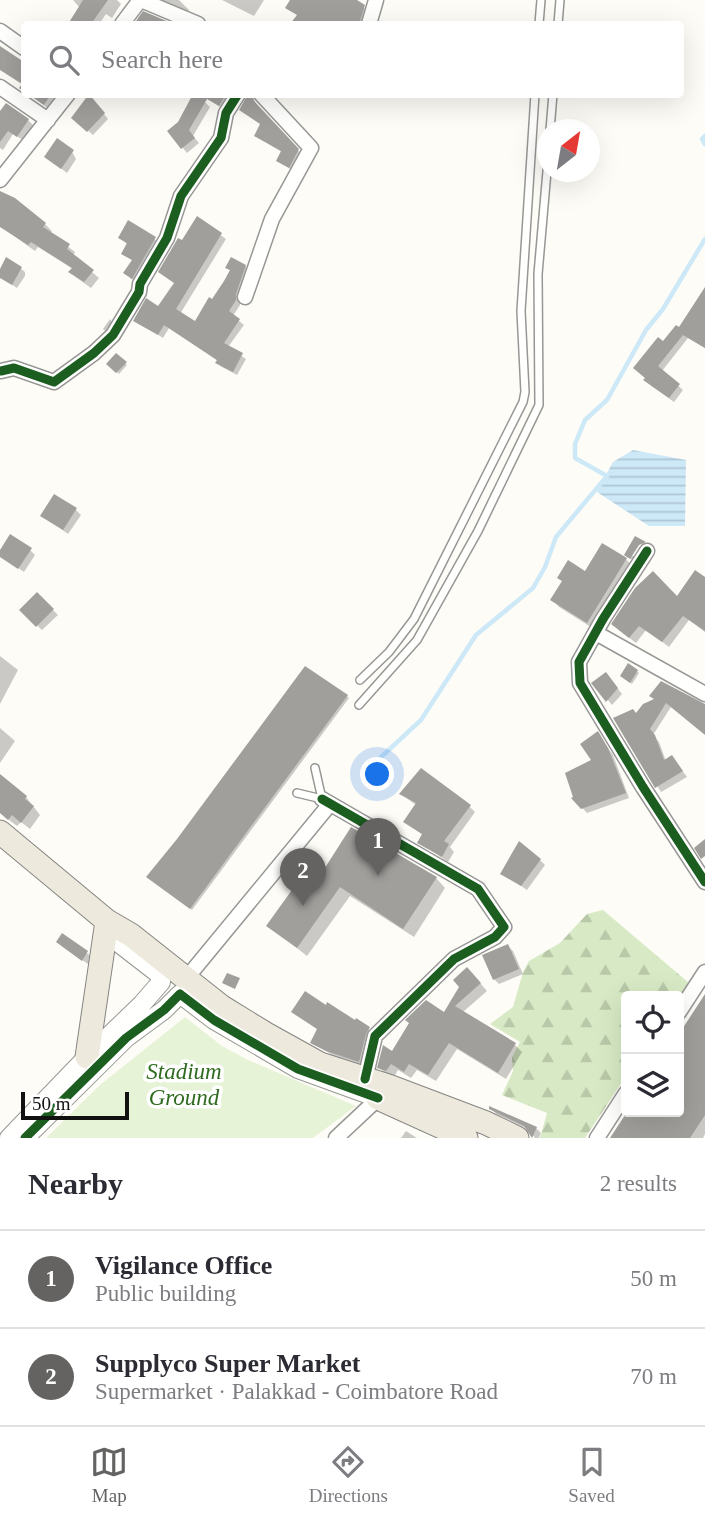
<!DOCTYPE html>
<html lang="en">
<head>
<meta charset="utf-8">
<style>
  body { margin:0; font-family:"Times New Roman",serif; background:#f2f2f3; color:#2b2b33 }
  .controls { position:absolute; right:21px; bottom:21px; display:grid; overflow:hidden; border-radius:7px; box-shadow:0 7px 28px #0002 }
  .controls button { width:63px; height:63px; display:grid; place-items:center; padding:0; border:0; border-bottom:2px solid #e1e1e2; background:#fff; color:#2b2b33; font:35px sans-serif }
  .compass { position:absolute; left:537px; top:119px; width:63px; height:63px; border-radius:50%; background:#fff; box-shadow:0 7px 28px #0002; rotate:31deg }
  .scale { position:absolute; left:21px; bottom:18px; width:108px; box-sizing:border-box; padding-left:7px; border:4px solid #111; border-top:0; font-size:19px; line-height:24px; white-space:nowrap; color:#111; -webkit-text-stroke:5px #fff; paint-order:stroke }
  .you { position:absolute; left:378px; top:775px; width:24px; height:24px; margin:-18px; border:5px solid #fff; border-radius:50%; background:#1a73e8; box-shadow:0 0 0 10px #1a73e833 }
  .badge { display:grid; place-items:center; width:46px; height:46px; border-radius:50%; background:#646362; color:#fff; font-size:23px; font-weight:700 }
  .pin { position:absolute; translate:-50% -58px; filter:drop-shadow(0 2px 4px #0008) }
  .pin::after { content:''; position:absolute; top:37px; width:24px; height:21px; background:inherit; clip-path:polygon(0 0,100% 0,50% 100%) }
  .list { margin:0; padding:0; list-style:none }
  h2 { display:flex; justify-content:space-between; align-items:center; height:91px; margin:0; padding:0 28px; font-size:30px }
  h2 small { font-size:23px; font-weight:400; color:#7c7c81 }
  .list li { display:grid; grid-template-columns:46px 1fr auto; gap:21px; align-items:center; box-sizing:border-box; height:98px; padding:0 28px; border-top:2px solid #e1e1e2 }
  .list b { display:block; font-size:26px; white-space:nowrap }
  .list p { margin:0; font-size:23px; white-space:nowrap; color:#7c7c81 }
  .list em { font-size:23px; font-style:normal; color:#7c7c81 }
  .icon { flex:none; width:38px; height:38px; fill:none; stroke:currentColor; stroke-width:2; stroke-linecap:round; stroke-linejoin:round }
  .map { position:relative; flex:none; width:705px; height:1138px; overflow:hidden }
  .search { position:absolute; background:#fff; box-shadow:0 7px 28px #0002; left:21px; right:21px; top:21px; height:77px; display:flex; align-items:center; gap:18px; box-sizing:border-box; padding:0 24px; border-radius:7px; color:#7c7c81; font-size:26px }
  .sheet { height:287px; background:#fff }
  nav { display:flex; justify-content:space-around; align-items:center; box-sizing:border-box; height:98px; border-top:2px solid #e1e1e2; background:#fff; font-size:19px; color:#7c7c81 }
  nav a { display:grid; justify-items:center; gap:4px }
  nav .on { color:#646362 }
  .map>svg:first-child { display:block }
</style>
</head>
<body>
<div class="map">
<svg width="705" height="1138" viewBox="0 0 705 1138">
  <defs>
    <pattern id="forest-firs" width="22" height="20" patternUnits="userSpaceOnUse" patternTransform="scale(1.75)"><rect width="22" height="20" fill="#d8eac5"/><path d="M5 1l3.5 6h-7zM16 11l3.5 6h-7z" fill="#b8c8a8"/></pattern>
    <pattern id="water-rules" width="6" height="5" patternUnits="userSpaceOnUse" patternTransform="scale(1.75)"><rect width="6" height="5" fill="#cde8f7"/><path d="M0 2.5h6" fill="none" stroke="#afc6d3"/></pattern>
  </defs>
  <rect width="100%" height="100%" fill="#fdfcf7"/>
  <path fill="url(#forest-firs)" d="M603,910L689,983L679,998V996H626V1076L585,1138H540L547,1113L502,1095L513,1071L512,1057L520,1042L490,1024L513,1007L523,972L529,961L560,943L587,914Z"/>
  <path fill="#e7f3d7" d="M185,1017L222,1046L248,1060L356,1106L313,1138H46L100,1085Z"/>
  <path fill="url(#water-rules)" d="M633,450L686,460L685,526H649L597,492L613,462Z"/>
  <path fill="#0003" d="M73,0H117L121,4L112,18L106,14L99,24H70L80,8Z
    M160,0H179L189,10L188,12Z
    M222,0H264L254,16Z
    M292,0H354L369,12L366,24H314L288,8Z
    M28,94H59L49,109Z
    M202,94H234L224,110Z
    M252,96L258,107L303,156L294,172L278,160L282,152L256,136L262,125L241,110Z
    M94,101L108,119L93,135L78,122Z
    M205,102L210,107L193,136L199,143L187,153L169,131Z
    M0,114L28,120L33,125L23,140L13,134L3,150L0,148Z
    M71,150L76,159L67,173L46,157Z
    M0,193L14,200L45,224L52,231L50,233L75,252L73,256L99,278L91,288L77,278L71,272L73,269L38,247L35,251L0,226Z
    M198,219L226,239L180,314L195,324L213,301L231,271L227,268L245,266L249,271L240,299V305L233,316L244,325L228,347L246,359L237,375L222,367L217,363L218,361L169,328L163,338L135,320L159,308L176,283L183,242Z
    M129,222L160,243L137,282L130,278L133,261L123,253L128,245L120,238Z
    M19,267L25,272V276L17,288L0,277V272Z
    M705,291V348L688,338L662,371L683,390L674,402L650,385L663,344L679,330Z
    M110,319L112,322L106,332L103,329Z
    M116,355L127,365L119,374L108,363Z
    M76,510L81,515L68,534L43,516Z
    M643,542L649,547L636,563L626,555L635,556Z
    M30,550L35,555L24,572L0,555V553Z
    M626,559L632,566L594,629L559,607L553,600L585,573Z
    M705,579V632L689,620L669,647L646,630L636,643L619,630L677,599Z
    M37,594L58,615L42,630L21,610Z
    M0,656L18,670L0,704Z
    M637,671L639,673L632,684L624,678Z
    M611,680L622,694L612,705L594,683Z
    M347,696L349,698L192,910L150,879Z
    M656,700L705,705V734L671,707L653,735L659,742L666,761L676,762L687,777L661,792L616,719L637,715Z
    M0,728L15,741L0,763Z
    M598,734L613,755L629,798L587,813L574,799L594,761Z
    M0,776L26,797L40,815L30,829L21,822L17,826L0,813Z
    M401,794L469,806L475,812L450,847L454,852L448,862L419,842L423,835L405,822L416,805Z
    M540,860L545,865L527,890L503,874Z
    M436,878L445,888L414,937L350,896L307,956L269,926L314,887Z
    M63,935L92,957L88,964L63,947Z
    M508,946L513,951L523,974L499,984L494,979Z
    M474,976L487,991L463,1012L515,1045L522,1052L506,1079L457,1049L436,1081L417,1070L411,1078L398,1070L394,1077L387,1075L379,1067L392,1053L445,1015Z
    M705,997V1134L703,1138H612L629,1112H679V1037Z
    M357,1020L374,1033L363,1065L332,1055L312,1042L319,1030L355,1023Z
    M491,1108L536,1128L541,1133L539,1138H535L528,1129L496,1114Z
    M406,1131L417,1138H401Z"/>
  <g fill="none" stroke-linecap="round" stroke-linejoin="round">
    <path stroke="#cde8f7" stroke-width="4.5" d="M705,136L702,139L705,144
      M366,771L421,720L476,635L533,588L545,567L556,537L607,476L575,458V444L585,420L607,400L646,330L663,309L705,239"/>
  </g>
  <path fill="#a19f9c" d="M83,0H108L91,24H68Z
    M290,0H357L365,5L359,24H290L297,15L285,8Z
    M143,11L169,22L167,24H134Z
    M0,46L24,62V92L19,88L22,84L0,70Z
    M28,94H51L44,105Z
    M89,94L105,113L87,132L71,118Z
    M193,94H226L219,106L207,99L189,130L195,138L181,149L167,131L178,122Z
    M248,94H252L254,101L299,149L289,168L276,161L281,151L254,136L260,124L239,110Z
    M6,103L29,119L17,137L8,131L0,142V111Z
    M57,138L74,150L61,169L44,157Z
    M0,191L15,198L46,223L43,227L70,244L67,249L94,270L84,282L68,272L72,268L31,242L28,245L0,227Z
    M197,216L222,233L176,309L195,321L209,297L212,299L224,281L230,270L225,268L231,257L246,265L236,294V300L229,311L240,319L224,343L243,353L233,372L215,363L217,360L164,325L158,335L133,321L146,298L158,306L174,283L158,272L178,238L182,240Z
    M128,220L156,237L132,279L123,273L132,260L121,254L127,243L118,238Z
    M6,257L22,267L12,285L0,278V269Z
    M705,287V348L683,335L658,366L680,384L669,398L643,380L645,378L633,368L658,337L663,341L676,325L679,327Z
    M116,353L127,362L116,373L106,364Z
    M54,494L77,508L63,530L40,516Z
    M10,534L32,548L18,569L0,557V550Z
    M635,536L646,542L639,545L630,559L624,555Z
    M602,543L627,558L587,623L550,600L562,581L557,578L568,560L585,571Z
    M695,570L705,577V631L683,616L662,642L639,626L629,638L611,624L635,588L653,571L677,596Z
    M37,592L54,609L36,627L19,610Z
    M628,663L638,670L630,683L620,676Z
    M305,666L348,695L190,909L146,877L177,839Z
    M606,672L618,688L606,702L591,683Z
    M661,681L705,704V735L666,703L650,729L655,735L664,760L672,755L683,771L655,788L613,718L633,709L636,713L643,704L654,699L649,696Z
    M598,731L608,748L626,793L581,809L571,798L573,797L565,773L591,760L580,744Z
    M421,768L471,805L444,841L449,844L442,857L417,843L422,834L403,822L416,803L399,794Z
    M0,774L27,796L25,799L34,806L21,823L12,815L8,820L0,813Z
    M351,827L437,877L403,929L340,887L297,948L266,926L302,876L314,885Z
    M705,839V856L701,859L694,848Z
    M519,841L541,859L521,886L500,874Z
    M62,933L88,951L82,961L56,942Z
    M508,944L519,969L493,980L482,955Z
    M467,967L481,983L455,1006L516,1043L498,1073L449,1043L428,1075L409,1064L404,1072L391,1064L386,1071L377,1068L383,1045L392,1051L409,1023L405,1020L426,1000L444,1012L459,987L453,980Z
    M227,973L240,978L235,989L222,983Z
    M305,991L326,1005L327,1002L355,1020L356,1018L370,1027L366,1034L359,1062L326,1051L310,1043L317,1029L291,1012Z
    M705,994V1115L690,1138H610L627,1112H679V1034Z
    M489,1106L537,1127L532,1138L524,1126L489,1109Z"/>
  <g fill="none" stroke-linecap="round" stroke-linejoin="round">
    <g stroke="#979795" stroke-width="10">
      <path id="service" d="M539,24L541,0
        M558,24L560,0
        M550,130L553,94
        M360,680L389,652L414,619L523,402L525,392L521,311L535,94
        M359,705L417,640L478,531L539,405L538,274L548,160
        M297,793L322,799L315,768"/>
    </g>
    <g stroke="#979795" stroke-width="17">
      <path id="minor" d="M141,0L198,24
        M122,24L140,0
        M369,24L376,0
        M0,31L24,48
        M0,87L48,120
        M0,180L68,94
        M245,297L272,219L311,148L261,94
        M1,371L14,368L54,382L94,353L113,335L139,292L140,284L167,238L181,196L221,138L226,113L238,94
        M647,551L603,619L579,662L580,683L643,787L705,882
        M596,633L705,694
        M322,799L478,889L504,927L495,937L454,959L375,1036L365,1079
        M185,980L330,804
        M679,1012L705,972
        M336,1138L384,1093
        M597,1138L626,1093"/>
    </g>
    <g stroke="#979795" stroke-width="20">
      <path id="tertiary" d="M9,1138L87,1057L142,1004L161,982L160,975L120,944L107,921
        M25,1138L126,1038L164,1010L180,994L214,1020L298,1069L378,1098"/>
    </g>
    <g stroke="#858482" stroke-width="25">
      <path id="primary" d="M0,832L107,921L131,935L222,1007L266,1034L320,1064L391,1087L486,1123L517,1138
        M87,1057L107,921
        M378,1098L466,1138"/>
    </g>
    <use href="#service" stroke="#fffffe" stroke-width="7"/>
    <use href="#minor" stroke="#fffffe" stroke-width="14"/>
    <use href="#tertiary" stroke="#fffffe" stroke-width="18"/>
    <use href="#primary" stroke="#ede9dc" stroke-width="23"/>
    <g stroke="#fff" stroke-width="13">
      <path id="cycleway" d="M1,371L14,368L54,382L94,353L113,335L139,292L140,284L167,238L181,196L221,138L226,113L238,94
        M647,551L603,619L579,662L580,683L643,787L705,882
        M322,799L478,889L504,927L495,937L454,959L375,1036L365,1079
        M25,1138L126,1038L164,1010L180,994L214,1020L298,1069L378,1098"/>
    </g>
    <use href="#cycleway" stroke="#1b5e20" stroke-width="9"/>
  </g>
  <g text-anchor="middle" stroke-width="7" stroke-linejoin="round" paint-order="stroke">
    <g font-size="23" font-style="italic" fill="#2f6b1f" stroke="#fff">
      <text x="184" y="1079">Stadium<tspan x="184" dy="26">Ground</tspan></text>
    </g>
  </g>
</svg>
<div class="controls">
<button><svg class="icon" aria-label="locate" viewBox="0 0 24 24"><circle cx="12" cy="12" r="6"/><path d="M12 2v4M12 18v4M2 12h4M18 12h4"/></svg></button>
<button><svg class="icon" aria-label="layers" viewBox="0 0 24 24"><path d="M12 4l9 5-9 5-9-5zM3 14l9 5 9-5"/></svg></button>
</div>
<svg class="compass" viewBox="-18 -18 36 36"><path d="M0-13l5 13h-10z" fill="#e53935"/><path d="M0 13l5-13h-10z" fill="#7c7c81"/></svg>
<div class="scale">50 m</div>
<div class="you"></div>
<div class="pin badge" style="left:378px;top:876px">1</div>
<div class="pin badge" style="left:303px;top:906px">2</div>
<div class="search"><svg class="icon" aria-label="search" viewBox="0 0 24 24"><circle cx="10" cy="10" r="6"/><path d="M15 15l6 6"/></svg>Search here</div>
</div>
<section class="sheet">
<h2>Nearby<small>2 results</small></h2>
<ul class="list">
<li><span class="badge">1</span><div><b>Vigilance Office</b><p>Public building</p></div><em>50 m</em></li>
<li><span class="badge">2</span><div><b>Supplyco Super Market</b><p>Supermarket · Palakkad - Coimbatore Road</p></div><em>70 m</em></li>
</ul>
</section>
<nav>
<a class="on"><svg class="icon" aria-label="map" viewBox="0 0 24 24"><path d="M3 6l6-2 6 2 6-2v14l-6 2-6-2-6 2zM9 4v14M15 6v14"/></svg>Map</a>
<a><svg class="icon" aria-label="directions" viewBox="0 0 24 24"><path d="M12 3l9 9-9 9-9-9zM9 14v-3h6M13 9l2 2-2 2"/></svg>Directions</a>
<a><svg class="icon" aria-label="saved" viewBox="0 0 24 24"><path d="M7 4h10v16l-5-4-5 4z"/></svg>Saved</a>
</nav>
</body>
</html>
